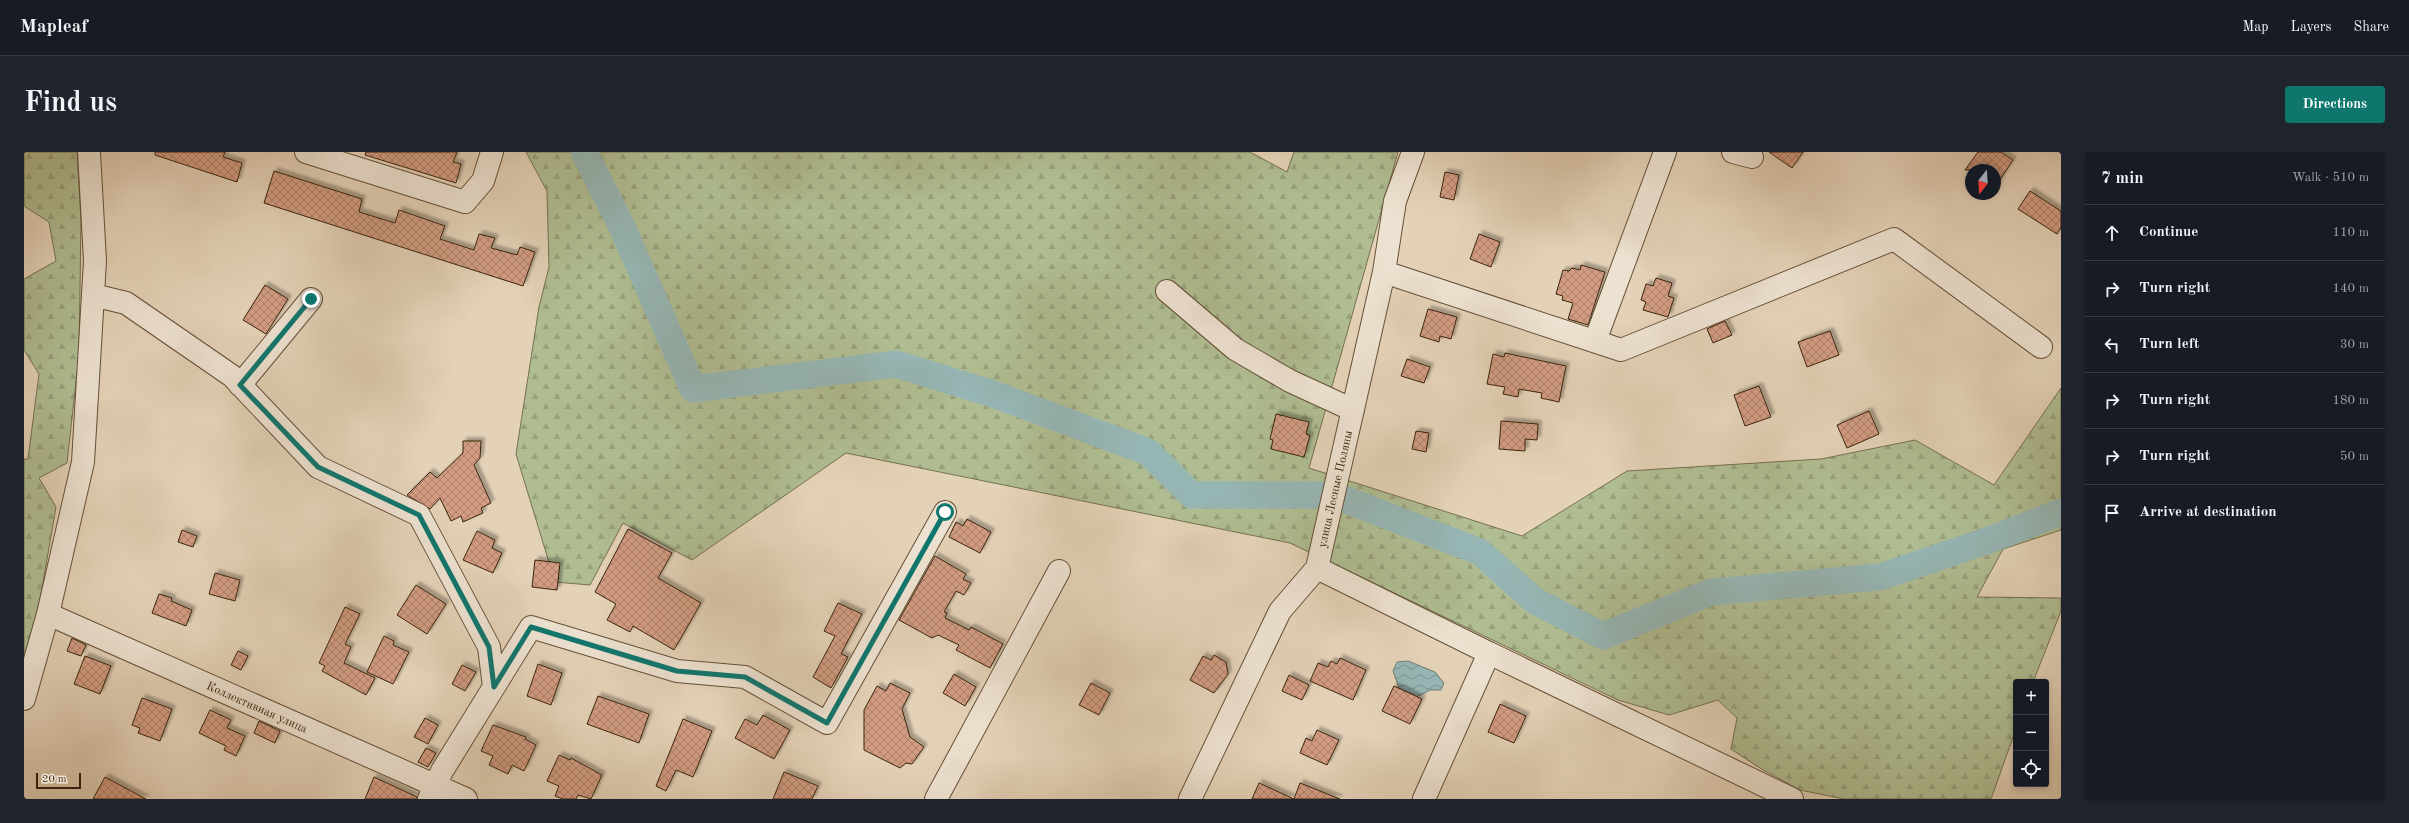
<!DOCTYPE html>
<html lang="en">
<head>
<meta charset="utf-8">
<style>
  body { margin:0; font-family:"Old Standard TT",serif; background:#20242c; color:#f1f3f6 }
  .controls { position:absolute; right:12px; bottom:12px; display:grid; overflow:hidden; border-radius:4px; box-shadow:0 2px 6px #0003 }
  .controls button { width:36px; height:36px; display:grid; place-items:center; padding:0; border:0; border-bottom:1px solid #363941; background:#171b24; color:#f1f3f6; font:20px sans-serif }
  .compass { position:absolute; left:1941px; top:12px; width:36px; height:36px; border-radius:50%; background:#171b24; box-shadow:0 2px 6px #0003; rotate:197deg }
  .scale { position:absolute; left:12px; bottom:10px; width:45px; box-sizing:border-box; padding-left:4px; border:2px solid #3a240c; border-top:0; font-size:11px; line-height:14px; white-space:nowrap; color:#3a240c; -webkit-text-stroke:3px #ede2d1; paint-order:stroke }
  .stop { position:absolute; width:12px; height:12px; margin:-9px; border:3px solid #0f766e; border-radius:50%; background:#fff }
  .stop.end { background:#0f766e; border-color:#fff; box-shadow:0 1px 4px #0008 }
  .list { margin:0; padding:0; list-style:none }
  h2 { display:flex; justify-content:space-between; align-items:center; height:52px; margin:0; padding:0 16px; font-size:17px }
  h2 small { font-size:13px; font-weight:400; color:#9ea1a6 }
  .list li { display:grid; grid-template-columns:26px 1fr auto; gap:12px; align-items:center; box-sizing:border-box; height:56px; padding:0 16px; border-top:1px solid #363941 }
  .list b { display:block; font-size:15px; white-space:nowrap }
  .list em { font-size:13px; font-style:normal; color:#9ea1a6 }
  .icon { flex:none; width:22px; height:22px; fill:none; stroke:currentColor; stroke-width:2; stroke-linecap:round; stroke-linejoin:round }
  .map { position:relative; flex:none; width:2037px; height:647px; overflow:hidden; border-radius:4px }
  header { display:flex; align-items:center; gap:24px; box-sizing:border-box; height:56px; padding:0 20px; background:#171b24; border-bottom:1px solid #363941 }
  header strong { font-size:19px }
  nav { display:flex; gap:22px; margin-inline-start:auto; font-size:14px }
  .intro { display:flex; align-items:center; justify-content:space-between; box-sizing:border-box; height:96px; padding:0 24px }
  h1 { margin:0; font-size:28px }
  .button { padding:10px 18px; border-radius:4px; background:#0f766e; color:#fff; font-size:14px; font-weight:700 }
  main { display:flex; gap:24px; padding:0 24px }
  aside { flex:1; background:#171b24; border-radius:4px; box-shadow:0 2px 6px #0003 }
  .map>svg:first-child { display:block }
</style>
</head>
<body>
<header>
<strong>Mapleaf</strong>
<nav><a>Map</a><a>Layers</a><a>Share</a></nav>
</header>
<div class="intro"><h1>Find us</h1><a class="button">Directions</a></div>
<main>
<div class="map">
<svg width="2037" height="647" viewBox="0 0 2037 647">
  <defs>
    <pattern id="forest-firs" width="22" height="20" patternUnits="userSpaceOnUse"><rect width="22" height="20" fill="#b0bd92"/><path d="M5 1l3.5 6h-7zM16 11l3.5 6h-7z" fill="#98a27d"/></pattern>
    <pattern id="water-waves" width="16" height="10" patternUnits="userSpaceOnUse"><rect width="16" height="10" fill="#96b6b4"/><path d="M0 5q4-4 8 0t8 0" fill="none" stroke="#7b9491"/></pattern>
    <pattern id="building-cross-hatch" width="8" height="8" patternUnits="userSpaceOnUse"><rect width="8" height="8" fill="#d29c82"/><path d="M0 0l8 8M0 8l8-8" fill="none" stroke="#ab7f69"/></pattern>
    <filter id="shadow"><feDropShadow dx="3.5" dy="-3.5" stdDeviation="1" flood-color="#0004"/></filter>
  </defs>
  <rect width="100%" height="100%" fill="#e4d2b8"/>
  <filter id="stains"><feTurbulence type="fractalNoise" baseFrequency=".005" numOctaves="4"/><feColorMatrix values="0 0 0 0 .2 0 0 0 0 .09 0 0 0 0 .02 0 0 0 .5 -.17"/></filter>
  <radialGradient id="worn" r=".72"><stop offset=".6" stop-color="#630" stop-opacity="0"/><stop offset="1" stop-color="#630" stop-opacity=".3"/></radialGradient>
  <path fill="url(#forest-firs)" stroke="#75704f" d="M0,0H53L57,69L55,203L43,311L15,326L32,355L13,465L0,517V307H4L15,222L0,198V127L32,109L25,70L0,54Z
    M502,0H1226L1263,20L1270,0H1374L1285,316L1498,384L1603,319L1797,307L1891,288L1970,333L2037,236V378L1979,397L1953,445L2037,446V459L2009,530H1992V577L1967,647H1820L1776,638L1739,618L1707,597L1713,566L1694,548L1645,563L1594,548L1266,391L822,301L668,408L599,371L566,433L531,430L492,302L515,155L525,115L523,39Z"/>
  <path fill="url(#water-waves)" stroke="#717c71" d="M1384,509L1411,520L1420,531L1417,538H1406L1395,544L1375,536L1369,519L1373,510Z"/>
  <g fill="none" stroke-linecap="round" stroke-linejoin="round">
    <path stroke="#96b6b4" stroke-width="27" d="M560,0L599,77L669,237L872,212L969,242L1124,300L1168,343H1310L1456,400L1511,449L1579,484L1687,440L1856,425L1965,388L2037,360"/>
  </g>
  <path fill="url(#building-cross-hatch)" stroke="#3a240c" filter="url(#shadow)" d="M131,0H201L199,5L218,11L213,30L131,3Z
    M342,0H433L429,10L437,12L432,31L341,3Z
    M1745,0H1779L1768,16Z
    M1954,0H1977L1989,8L1971,35V18H1941Z
    M250,19L338,47L335,60L371,71L375,58L421,74L416,87L450,98L455,82L471,86L467,96L493,103L496,95L511,100L499,134L240,51Z
    M1421,20L1435,23L1430,48L1416,45Z
    M2006,39L2037,59V76L2033,82L1994,57Z
    M1455,82L1476,90L1467,115L1446,107Z
    M1557,113L1581,120L1564,173L1544,167L1549,151L1538,148L1539,144L1532,142L1539,118L1545,119L1548,116L1556,118Z
    M1632,126L1648,131L1644,144L1650,146L1644,165L1619,158L1622,150L1617,148L1622,132L1629,134Z
    M241,133L264,147L242,182L219,168Z
    M1404,157L1433,165L1427,187L1416,184L1415,190L1396,184Z
    M1701,169L1708,183L1689,191L1683,177Z
    M1806,179L1815,203L1783,215L1774,190Z
    M1481,201L1542,214L1535,250L1517,246L1518,241L1495,237L1494,245L1479,242L1481,235L1463,232L1469,202L1480,205Z
    M1383,207L1406,215L1400,231L1377,224Z
    M1735,234L1747,265L1721,274L1710,243Z
    M1845,259L1855,282L1823,296L1813,273Z
    M1252,262L1285,270L1282,282L1286,283L1280,305L1247,297L1249,288L1246,287Z
    M1477,269L1514,272L1513,288L1501,287V299L1475,297Z
    M1392,279L1405,281L1402,300L1388,297Z
    M439,289H457L456,306L450,313L467,351L457,356L459,361L439,370L437,364L427,369L416,346L406,357L383,343L406,320L413,326L439,301Z
    M943,367L967,380L956,401L925,385L932,370L939,374Z
    M604,377L648,401L634,426L677,451L650,498L609,474L606,480L583,468L592,452L571,440Z
    M158,378L173,384L169,395L154,390Z
    M453,379L471,388L468,396L478,401L469,421L439,408Z
    M911,404L942,422L939,427L947,431L940,443L932,439L920,460L923,461L921,466L945,478L947,475L979,492L966,516L932,498L935,493L914,483L908,486L875,468Z
    M511,408L536,411L533,438L508,435Z
    M191,421L216,428L211,449L185,442Z
    M392,433L422,452L403,482L373,463Z
    M135,442L148,446L147,449L168,458L162,474L128,461Z
    M814,451L838,462L817,502L824,505L807,536L789,525L811,484L800,479Z
    M321,455L336,462L321,492L327,495L320,511L351,526L342,543L298,519L301,514L295,511Z
    M360,484L370,489L369,493L385,500L369,532L343,520Z
    M48,486L62,493L57,504L43,499Z
    M214,499L224,504L217,518L207,513Z
    M1190,503L1202,510L1204,522L1190,541L1166,528L1179,504L1187,508Z
    M61,504L87,514L76,542L50,532Z
    M1316,506L1342,518L1329,548L1286,529L1294,511L1304,515L1307,509L1313,512Z
    M514,512L538,521L527,553L503,544Z
    M438,513L452,520L441,539L428,532Z
    M930,522L952,535L941,554L919,541Z
    M1265,523L1285,533L1278,548L1258,539Z
    M866,531L886,541L878,557L886,585L900,595L888,612L882,611L876,616L840,598V558L853,534L862,539Z
    M1067,531L1086,541L1075,563L1055,553Z
    M1370,534L1398,547L1386,572L1358,559Z
    M574,544L625,562L615,591L563,572Z
    M118,546L148,557L136,589L114,581L116,576L108,573Z
    M1476,552L1502,564L1490,591L1464,580Z
    M186,558L207,568L203,576L221,584L212,604L200,598L202,594L175,581Z
    M739,563L766,578L750,607L711,586L721,567L733,573Z
    M401,566L414,573L404,592L390,585Z
    M659,567L688,579L669,625L652,618L642,639L632,634Z
    M235,569L256,579L251,591L230,581Z
    M469,573L502,585L501,587L512,593L500,619L488,613L484,622L465,613L469,604L457,599Z
    M1293,578L1315,588L1303,613L1276,601L1282,586L1288,589Z
    M402,596L412,601L404,615L394,610Z
    M535,603L546,608L547,606L578,623L567,647L554,643L552,647H539L531,644L535,634L523,629Z
    M760,620L794,634L788,647H749Z
    M81,625L122,647H69Z
    M350,625L393,645V647H341Z
    M1235,631L1270,647L1276,631L1316,647H1228Z"/>
  <g fill="none" stroke-linecap="round" stroke-linejoin="round">
    <g stroke="#645037" stroke-width="24">
      <path id="minor" d="M282,0L441,50L459,29L468,0
        M1709,0L1728,5
        M1360,120L1597,198L1870,87L2017,195
        M1143,139L1211,197L1266,229L1329,258
        M69,143L102,151L208,224L294,315L395,363L465,495L470,535
        M1571,189L1641,0
        M216,233L287,147
        M1293,416L1465,501
        M24,462L442,647
        M0,547L24,462L59,310L71,109L65,0
        M405,647L418,619L507,475L653,519L721,525L803,571L921,360
        M912,647L1035,419
        M1166,647L1256,459L1293,416L1360,120L1371,49L1389,0
        M1400,647L1465,501L1768,647"/>
    </g>
    <use href="#minor" stroke="#ede2d1" stroke-width="22"/>
  </g>
  <g fill="none" stroke-linecap="round" stroke-linejoin="round">
    <path stroke="#0f766e" stroke-width="5" d="M287,147L216,233L294,315L395,363L465,495L470,535L507,475L653,519L721,525L803,571L921,360"/>
  </g>
  <g text-anchor="middle" stroke-width="4" stroke-linejoin="round" paint-order="stroke">
    <g font-size="12" fill="#3a240c" stroke="#ede2d1">
      <text transform="translate(1311 337) rotate(-77)" y="4">улица Лесные Поляны</text>
      <text transform="translate(233 555) rotate(24)" y="4">Коллективная улица</text>
    </g>
  </g>
  <rect width="100%" height="100%" filter="url(#stains)"/>
  <rect width="100%" height="100%" fill="url(#worn)"/>
</svg>
<div class="controls">
<button>+</button>
<button>−</button>
<button><svg class="icon" aria-label="locate" viewBox="0 0 24 24"><circle cx="12" cy="12" r="6"/><path d="M12 2v4M12 18v4M2 12h4M18 12h4"/></svg></button>
</div>
<svg class="compass" viewBox="-18 -18 36 36"><path d="M0-13l5 13h-10z" fill="#e53935"/><path d="M0 13l5-13h-10z" fill="#9ea1a6"/></svg>
<div class="scale">20 m</div>
<div class="stop" style="left:921px;top:360px"></div>
<div class="stop end" style="left:287px;top:147px"></div>
</div>
<aside>
<h2>7 min<small>Walk · 510 m</small></h2>
<ul class="list">
<li><svg class="icon" aria-label="ahead" viewBox="0 0 24 24"><path d="M12 20V5M6 11l6-6 6 6"/></svg><div><b>Continue</b></div><em>110 m</em></li>
<li><svg class="icon" aria-label="right" viewBox="0 0 24 24"><path d="M7 20v-9h11M14 6l5 5-5 5"/></svg><div><b>Turn right</b></div><em>140 m</em></li>
<li><svg class="icon" aria-label="left" viewBox="0 0 24 24"><path d="M17 20v-9H6M10 6l-5 5 5 5"/></svg><div><b>Turn left</b></div><em>30 m</em></li>
<li><svg class="icon" aria-label="right" viewBox="0 0 24 24"><path d="M7 20v-9h11M14 6l5 5-5 5"/></svg><div><b>Turn right</b></div><em>180 m</em></li>
<li><svg class="icon" aria-label="right" viewBox="0 0 24 24"><path d="M7 20v-9h11M14 6l5 5-5 5"/></svg><div><b>Turn right</b></div><em>50 m</em></li>
<li><svg class="icon" aria-label="arrive" viewBox="0 0 24 24"><path d="M6 21V4h12l-3 4 3 4H6"/></svg><div><b>Arrive at destination</b></div></li>
</ul>
</aside>
</main>
</body>
</html>
